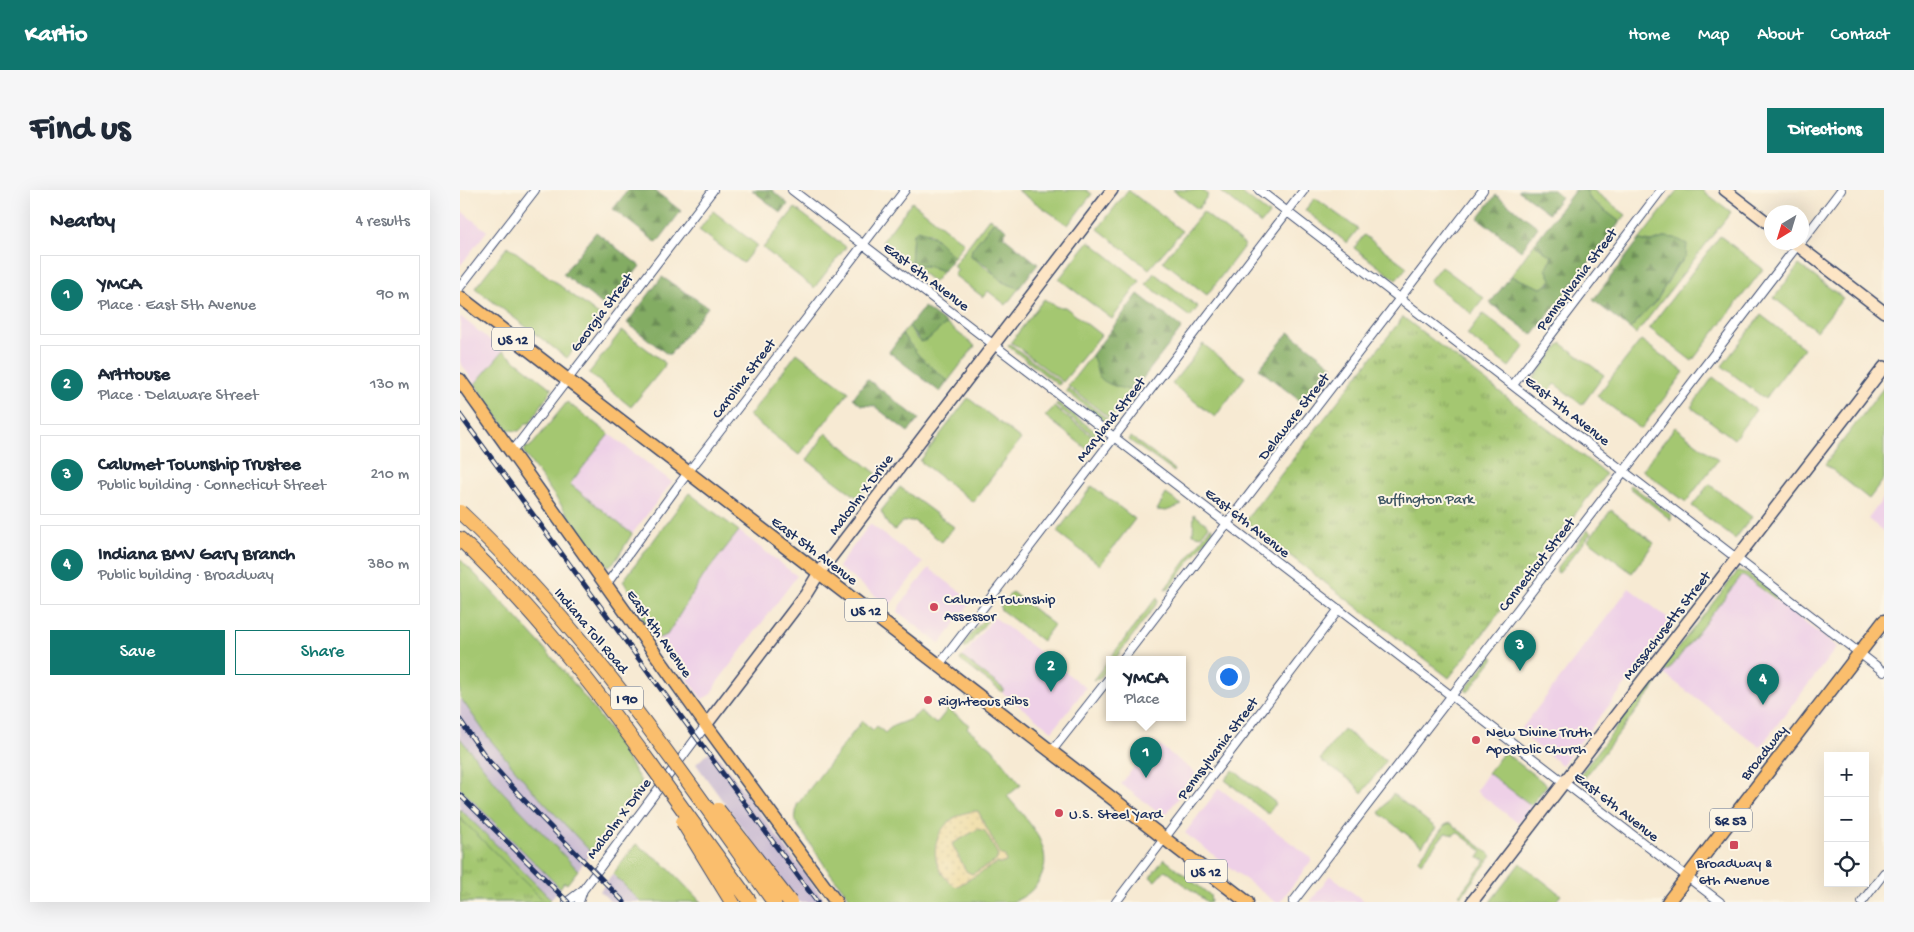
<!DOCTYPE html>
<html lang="en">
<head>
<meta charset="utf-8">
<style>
  body { margin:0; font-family:"Gochi Hand",sans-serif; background:#f6f6f7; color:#1f2937 }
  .controls { position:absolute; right:15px; bottom:15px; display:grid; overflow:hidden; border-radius:0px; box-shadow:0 5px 20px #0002 }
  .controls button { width:45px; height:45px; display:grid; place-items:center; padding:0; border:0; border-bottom:1px solid #e0e1e3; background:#fff; color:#1f2937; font:25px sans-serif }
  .compass { position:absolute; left:1304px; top:15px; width:45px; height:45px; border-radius:50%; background:#fff; box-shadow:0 5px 20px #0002; rotate:218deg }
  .you { position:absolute; left:768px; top:486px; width:18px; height:18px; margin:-12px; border:4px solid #fff; border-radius:50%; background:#1a73e8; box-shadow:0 0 0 8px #1a73e833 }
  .badge { display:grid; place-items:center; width:32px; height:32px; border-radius:50%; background:#0f766e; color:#fff; font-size:16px; font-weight:700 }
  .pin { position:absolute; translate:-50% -41px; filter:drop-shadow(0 1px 2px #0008) }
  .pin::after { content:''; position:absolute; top:26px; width:18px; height:15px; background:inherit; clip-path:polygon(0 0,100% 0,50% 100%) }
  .popup { position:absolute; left:646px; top:466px; width:80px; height:65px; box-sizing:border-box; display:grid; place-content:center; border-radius:0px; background:#fff; filter:drop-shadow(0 1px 4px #0005); font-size:16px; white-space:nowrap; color:#747a83 }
  .popup b { font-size:19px; color:#1f2937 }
  .popup::after { content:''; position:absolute; left:50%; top:100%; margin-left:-10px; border:10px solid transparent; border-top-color:#fff }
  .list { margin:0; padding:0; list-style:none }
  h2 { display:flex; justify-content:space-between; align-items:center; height:65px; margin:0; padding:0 20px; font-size:21px }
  h2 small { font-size:16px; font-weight:400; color:#747a83 }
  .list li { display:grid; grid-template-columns:32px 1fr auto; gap:15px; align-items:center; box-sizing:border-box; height:80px; margin:0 10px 10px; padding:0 10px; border:1px solid #e0e1e3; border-radius:0px }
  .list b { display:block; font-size:19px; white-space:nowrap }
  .list p { margin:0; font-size:16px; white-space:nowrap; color:#747a83 }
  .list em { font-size:16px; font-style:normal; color:#747a83 }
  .actions { display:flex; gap:10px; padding:15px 20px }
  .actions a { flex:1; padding:11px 0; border:1px solid #0f766e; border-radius:0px; text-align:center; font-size:18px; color:#0f766e }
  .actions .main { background:#0f766e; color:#fff }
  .icon { flex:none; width:28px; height:28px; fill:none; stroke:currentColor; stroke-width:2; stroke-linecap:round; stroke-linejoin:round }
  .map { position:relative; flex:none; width:1424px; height:712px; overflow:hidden; border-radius:0px }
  header { display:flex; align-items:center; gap:30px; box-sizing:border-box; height:70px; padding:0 25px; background:#0f766e; color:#fff }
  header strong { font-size:24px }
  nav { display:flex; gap:28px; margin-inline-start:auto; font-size:18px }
  .intro { display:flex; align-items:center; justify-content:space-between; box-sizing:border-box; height:120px; padding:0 30px }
  h1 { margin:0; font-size:35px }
  .button { padding:12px 22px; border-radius:0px; background:#0f766e; color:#fff; font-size:18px; font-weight:700 }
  main { display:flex; gap:30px; padding:0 30px }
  aside { flex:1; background:#fff; border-radius:0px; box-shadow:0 5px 20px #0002 }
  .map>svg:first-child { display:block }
</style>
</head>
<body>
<header>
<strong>Kartio</strong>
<nav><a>Home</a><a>Map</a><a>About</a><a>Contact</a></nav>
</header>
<div class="intro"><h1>Find us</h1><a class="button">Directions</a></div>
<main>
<aside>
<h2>Nearby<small>4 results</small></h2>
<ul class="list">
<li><span class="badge">1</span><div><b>YMCA</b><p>Place · East 5th Avenue</p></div><em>90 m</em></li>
<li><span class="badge">2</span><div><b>ArtHouse</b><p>Place · Delaware Street</p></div><em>130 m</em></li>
<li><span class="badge">3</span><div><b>Calumet Township Trustee</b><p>Public building · Connecticut Street</p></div><em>210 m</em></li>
<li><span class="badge">4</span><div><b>Indiana BMV Gary Branch</b><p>Public building · Broadway</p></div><em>380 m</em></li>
</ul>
<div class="actions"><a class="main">Save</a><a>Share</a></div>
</aside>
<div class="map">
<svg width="1424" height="712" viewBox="0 0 1424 712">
  <defs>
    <pattern id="forest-firs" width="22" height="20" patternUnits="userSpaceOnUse" patternTransform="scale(1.25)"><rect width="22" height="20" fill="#83ac63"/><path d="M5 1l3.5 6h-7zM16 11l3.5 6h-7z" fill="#6a8c55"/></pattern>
    <pattern id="sand-dots" width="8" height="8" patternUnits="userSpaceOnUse" patternTransform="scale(1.25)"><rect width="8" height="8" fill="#eeda9e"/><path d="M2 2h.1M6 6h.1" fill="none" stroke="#ccbb8a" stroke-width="1.8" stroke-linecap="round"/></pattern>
    <pattern id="park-tufts" width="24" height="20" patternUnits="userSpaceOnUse" patternTransform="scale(1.25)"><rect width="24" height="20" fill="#a4c771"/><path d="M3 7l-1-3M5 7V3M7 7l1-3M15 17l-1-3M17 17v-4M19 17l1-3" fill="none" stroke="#85a260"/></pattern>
  </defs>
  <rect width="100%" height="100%" fill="#fcf5e5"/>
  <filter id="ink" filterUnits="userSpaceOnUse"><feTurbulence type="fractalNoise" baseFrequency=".02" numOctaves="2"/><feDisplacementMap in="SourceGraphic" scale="10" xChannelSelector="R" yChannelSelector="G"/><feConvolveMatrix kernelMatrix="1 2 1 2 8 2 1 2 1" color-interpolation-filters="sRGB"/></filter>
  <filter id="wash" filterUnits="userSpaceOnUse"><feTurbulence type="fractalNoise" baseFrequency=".0096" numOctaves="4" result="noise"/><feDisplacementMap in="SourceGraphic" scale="20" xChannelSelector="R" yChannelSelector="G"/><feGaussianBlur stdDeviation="1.12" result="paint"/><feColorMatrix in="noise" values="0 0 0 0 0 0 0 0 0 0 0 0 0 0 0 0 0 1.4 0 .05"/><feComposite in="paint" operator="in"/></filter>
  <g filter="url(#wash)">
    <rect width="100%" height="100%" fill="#f7ead3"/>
    <path fill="#eed0e7" d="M0,20L27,41L0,76Z
      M0,126L43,161L15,194L0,172Z
      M149,244L212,292L172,344L110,295Z
      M1424,307V342L1408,329Z
      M410,334L463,373L429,416L378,377Z
      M279,341L337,386L256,494L252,504L242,509L199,448L207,445L243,387Z
      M469,378L512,411L480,454L438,422L440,415Z
      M1282,385L1377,457L1300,557L1203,483L1209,480Z
      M1169,398L1214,433L1102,575L1059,542Z
      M534,427L626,498L592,541L500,470Z
      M694,551L737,584L704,627L661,594Z
      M1028,583L1071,615L1058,633L1016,601Z
      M759,598L851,668V671L820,712H815L725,643Z
      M870,685L905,712H850Z"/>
    <path fill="#ccbed3" d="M0,507L28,547L74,602L131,662L118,680L42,601L0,548Z
      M251,560L255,562L366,712H337L317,686L236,574Z
      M0,598L100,698L91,709L0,619Z
      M153,684L181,712H151L140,701Z"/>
    <path fill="#a4c771" stroke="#607b68" d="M557,0H626L632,4L608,35Z
      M668,0L722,41L689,79L638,39Z
      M713,0H741L748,5L738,19Z
      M759,0H778L809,24L801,34Z
      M1126,0H1133L1166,25L1160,32L1130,9Z
      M1218,0H1242L1271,22L1176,144L1170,139L1197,110L1216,77L1222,72L1206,47L1192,52L1179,50Z
      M855,8L898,39L887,53L845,20Z
      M452,12L504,53L494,67L470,43L455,42L453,44L451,74L422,52Z
      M335,18L386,57L354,98L303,58Z
      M253,21L297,55L283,73L239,40Z
      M743,22L785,55L747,105L703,71Z
      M529,28L534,31L512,59L511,66L546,93L559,98L546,115L528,101L523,107L494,85L498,80L493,76Z
      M904,45L947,77L936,90L894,58Z
      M1260,46L1303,79L1232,171L1189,138Z
      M629,51L680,91L652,129L599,89Z
      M1074,54L1092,67L1086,79L1091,89L1086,96L1081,98L1051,86Z
      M48,56L140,126L107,168L15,98Z
      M1339,75L1383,108L1357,141L1314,108Z
      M453,76H469L483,81L474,92Z
      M981,76L1024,108L1012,124L969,91Z
      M694,83L738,117L730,127L686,94Z
      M584,109L597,117H605L641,145L603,192L551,152Z
      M1023,124L1065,156L1049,177L1007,145Z
      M1301,125L1344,158L1305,209L1262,176Z
      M487,134L515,156L488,191L459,166L442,144L449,136L457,149H469L479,138Z
      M162,140L205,173L204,177L171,217L129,183Z
      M1181,150L1224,182L1181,239L1137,206Z
      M1101,153L1144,185L1122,215L1095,194L1086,205L1070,193Z
      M550,154L601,193L598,195L548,156Z
      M743,154L785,187L755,227L712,194Z
      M43,161L92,199L70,233H67L59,241L49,240L44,235L15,194Z
      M337,163L389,202L339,265L289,226Z
      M632,165C645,193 644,192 673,201L651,229L608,196Z
      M1253,187L1296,220L1274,249L1231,217Z
      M1424,197V289L1409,309L1365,274Z
      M608,198L650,231L648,234L606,201Z
      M508,208L561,249L513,312L460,271Z
      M107,212L149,244L110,294L172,344L156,370L149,376L141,371L64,263L66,256L68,258L73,254Z
      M598,213L640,245L637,248L595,215Z
      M594,217L636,249L628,260L585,226Z
      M1215,237L1258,270L1226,312L1182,280Z
      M366,243L417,284L398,308L347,270Z
      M671,247L715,280L714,282L669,250Z
      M1249,294L1292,327L1275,349L1232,316Z
      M1171,295L1211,325V330L1169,297Z
      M632,296L675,329L640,375L597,342Z
      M440,297L494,337L482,352L454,331L442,332L435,340L428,335L421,321Z
      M229,303L279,341L243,387L207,445L199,448L194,446L181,426L185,423L163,391Z
      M706,304L722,315L706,321L697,320Z
      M1151,320L1194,353L1172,383L1128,350Z
      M734,324L749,336L741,346L733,344Z
      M751,337L754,340L709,398L705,399Z
      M1128,340L1131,343L1099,383L1097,382V378Z
      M0,369C53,422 106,479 150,541C161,557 171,576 182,593L131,662L74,602L28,547L0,507Z
      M1278,381L1287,383L1324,411L1326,416L1282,385L1209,480L1203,483L1200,481Z
      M552,402L594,435L582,451L541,420L540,417Z
      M697,407L698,412L655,469H650V476L639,489L633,490Z
      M528,424L532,425L505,459L504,453Z
      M1031,466L1034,468L1008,502L1005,500Z
      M502,467L544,499L542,502L500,470Z
      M1194,488L1198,491L1193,499L1123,590L1119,586Z
      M488,519L509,535L507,538L532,558L561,595L547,606C566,629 598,659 579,691C572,702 563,708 552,712H393L367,679L335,631L337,615L402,531L413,540L417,536L425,543C436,530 449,535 460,521L476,534Z
      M883,539L926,571L902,603L893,592L860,570Z
      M0,548L42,601L118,680L107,694L104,692L100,698L0,598Z
      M1044,562L1087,595L1071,615L1028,583Z
      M773,580L816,613L808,624L765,590Z
      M933,604L976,638L962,656L919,623Z
      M0,619L91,709L88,712H0Z
      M990,633L1032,666L1001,706L999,705L1026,670L1018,668L1022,661L997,642L994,645L985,643L961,673L958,670L985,635Z
      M176,654L203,673L241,712H181L153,684Z
      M704,669L750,705L751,712H747L705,680L695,691L690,687Z
      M1060,673L1101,705L1095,712H1030Z"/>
    <path fill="url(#forest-firs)" stroke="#4f6e60" d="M168,0H194L221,21L197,53L153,19Z
      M292,0H312L328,14L321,23Z
      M1058,0H1093L1101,7L1089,23Z
      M1115,0H1126L1130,9L1160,32L1073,145L1030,113L1051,86L1081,98L1089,94L1091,89L1086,79L1092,67L1074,54Z
      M1036,5L1078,37L1061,61L1018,28Z
      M534,31L547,40L543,46L578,74L559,98L542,92L527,76L511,66L512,59Z
      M458,40C475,44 481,55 494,67L483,81L469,76L451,74L453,44Z
      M136,42L180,76L147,118L103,84Z
      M1206,47L1215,48L1227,54L1226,67L1216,77L1197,110L1170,139L1133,110L1179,50L1192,52Z
      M202,87L248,117L210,164H207L167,133Z
      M678,104L722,138L673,201C662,198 641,195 637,182C636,176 635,171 632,165Z
      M464,117L487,134C477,139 471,150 461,152L449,136Z
      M829,142L873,176L844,214L799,179Z
      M442,144L459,166L488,191L480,202L429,162Z
      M407,189L459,229L448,242L414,216L401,215L393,208Z"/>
    <path fill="url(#sand-dots)" stroke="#84847e" fill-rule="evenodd" d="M518,621L540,664L545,666L546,672L541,674L537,673L496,697C459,673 475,622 518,621ZM518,639L525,641L538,665L536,671L512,684L506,681L492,654Z"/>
    <path fill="url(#park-tufts)" stroke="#607b68" d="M943,127L1146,284L989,488L785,331Z
      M0,628L85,712H0Z"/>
  </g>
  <g filter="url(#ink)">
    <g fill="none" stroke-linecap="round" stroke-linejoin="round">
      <g stroke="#3c4b70" stroke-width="10">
        <path id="street" d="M332,0L1260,712
          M799,0L1424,482
          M1342,51L1381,0
          M0,97L75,0
          M1053,195L1201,0
          M52,262L253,0
          M146,395L217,297L445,0
          M663,469L1023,0
          M479,475L844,0
          M591,562L650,487
          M107,712L123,700
          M119,712L123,700L246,535
          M656,712L879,419
          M833,712L1340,52
          M1402,712L1424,683"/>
      </g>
      <g stroke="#3c4b70" stroke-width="14">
        <path id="secondary" d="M1265,0L1312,36
          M1333,52L1424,122
          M246,535L346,404L359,383L652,0
          M1012,712L1424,177"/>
      </g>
      <g stroke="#3c4b70" stroke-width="15">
        <path id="primary" d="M0,107L787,712
          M0,190L246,535L376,712
          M1208,712L1424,431"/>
      </g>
      <g stroke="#3c4b70" stroke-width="16">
        <path id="highway" d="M0,349C72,417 133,495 191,575"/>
      </g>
      <use href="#street" stroke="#fff" stroke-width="8"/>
      <use href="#secondary" stroke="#fde5c5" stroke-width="11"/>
      <use href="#primary" stroke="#fabe6d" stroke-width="12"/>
      <use href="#highway" stroke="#fabe6d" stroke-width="14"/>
      <g stroke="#1b2f5e" stroke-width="5">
        <path id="rail" d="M0,225L357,712
          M0,530L27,569L64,610L164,712
          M0,605L108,712"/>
      </g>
      <use href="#rail" stroke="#fcf5e5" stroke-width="3" stroke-dasharray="9" stroke-linecap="butt"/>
      <g stroke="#3c4b70" stroke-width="16" stroke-linecap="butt">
        <path id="highway-bridge" d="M0,322C123,436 217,576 314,712
          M191,575L290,712
          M258,620L330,712
          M223,632L272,712"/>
      </g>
      <use href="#highway-bridge" stroke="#fabe6d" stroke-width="14"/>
    </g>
  </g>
  <g fill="#d1495b" stroke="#fcf5e5" stroke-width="2">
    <circle cx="474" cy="417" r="5"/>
    <circle cx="468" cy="510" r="5"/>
    <circle cx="1016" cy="550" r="5"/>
    <circle cx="599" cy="623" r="5"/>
    <rect x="1269" y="650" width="10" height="10" rx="2.5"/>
  </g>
  <g text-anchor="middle" stroke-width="4" stroke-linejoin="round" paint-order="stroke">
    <g fill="#fcf5e5" stroke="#5e6a86" stroke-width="1">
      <rect x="32" y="137.5" width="42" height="23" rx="4"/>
      <rect x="385" y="408.5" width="42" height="23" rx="4"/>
      <rect x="151" y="496.5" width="32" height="23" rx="4"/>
      <rect x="1250" y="618.5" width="42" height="23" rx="4"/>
      <rect x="725" y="669.5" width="42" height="23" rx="4"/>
    </g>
    <g font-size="14" font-weight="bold" fill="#1b2f5e">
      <text x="53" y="154">US 12</text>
      <text x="406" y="425">US 12</text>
      <text x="167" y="513">I 90</text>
      <text x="1271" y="635">SR 53</text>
      <text x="746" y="686">US 12</text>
    </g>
    <g font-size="15" fill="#1b2f5e" stroke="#fcf5e5">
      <text transform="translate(467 86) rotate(37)" y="5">East 6th Avenue</text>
      <text transform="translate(1116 89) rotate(-53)" y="5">Pennsylvania Street</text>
      <text transform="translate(141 122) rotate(-53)" y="5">Georgia Street</text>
      <text transform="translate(283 188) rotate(-53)" y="5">Carolina Street</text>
      <text transform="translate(1108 220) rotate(38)" y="5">East 7th Avenue</text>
      <text transform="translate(833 226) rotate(-52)" y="5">Delaware Street</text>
      <text transform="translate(650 229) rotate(-52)" y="5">Maryland Street</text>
      <text transform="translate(400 304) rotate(-53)" y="5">Malcolm X Drive</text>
      <text transform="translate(788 332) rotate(38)" y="5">East 6th Avenue</text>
      <text transform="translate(355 360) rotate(37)" y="5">East 5th Avenue</text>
      <text transform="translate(1076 374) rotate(-52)" y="5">Connecticut Street</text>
      <text transform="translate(1206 435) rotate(-52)" y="5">Massachusetts Street</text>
      <text transform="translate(132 440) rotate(50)" y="5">Indiana Toll Road</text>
      <text transform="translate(200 443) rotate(55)" y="5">East 4th Avenue</text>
      <text transform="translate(757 558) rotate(-53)" y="5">Pennsylvania Street</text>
      <text transform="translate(1303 562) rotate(-52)" y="5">Broadway</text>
      <text transform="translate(1157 616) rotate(38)" y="5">East 6th Avenue</text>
      <text transform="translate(158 628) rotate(-53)" y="5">Malcolm X Drive</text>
    </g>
    <g font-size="15" fill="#3d5563" stroke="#fcf5e5">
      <text x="966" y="313">Buffington Park</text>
    </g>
    <g font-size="15" fill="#1b2f5e" stroke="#fcf5e5" text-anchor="start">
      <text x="484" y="413">Calumet Township<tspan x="484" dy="17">Assessor</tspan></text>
      <text x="478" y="515">Righteous Ribs</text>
      <text x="1026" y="546">New Divine Truth<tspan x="1026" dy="17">Apostolic Church</tspan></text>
      <text x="609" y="628">U.S. Steel Yard</text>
      <text x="1274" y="677" text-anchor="middle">Broadway &amp;<tspan x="1274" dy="17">6th Avenue</tspan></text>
    </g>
  </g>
</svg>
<div class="controls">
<button>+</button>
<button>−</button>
<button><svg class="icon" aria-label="locate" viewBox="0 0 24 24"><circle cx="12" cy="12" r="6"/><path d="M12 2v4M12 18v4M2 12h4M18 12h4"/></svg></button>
</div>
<svg class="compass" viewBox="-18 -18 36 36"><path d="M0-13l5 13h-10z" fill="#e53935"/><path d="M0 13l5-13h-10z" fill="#747a83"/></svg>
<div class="you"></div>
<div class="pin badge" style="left:686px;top:588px">1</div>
<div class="popup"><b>YMCA</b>Place</div>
<div class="pin badge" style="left:591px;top:502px">2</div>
<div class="pin badge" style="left:1060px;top:481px">3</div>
<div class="pin badge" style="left:1303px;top:515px">4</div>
</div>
</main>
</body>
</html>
